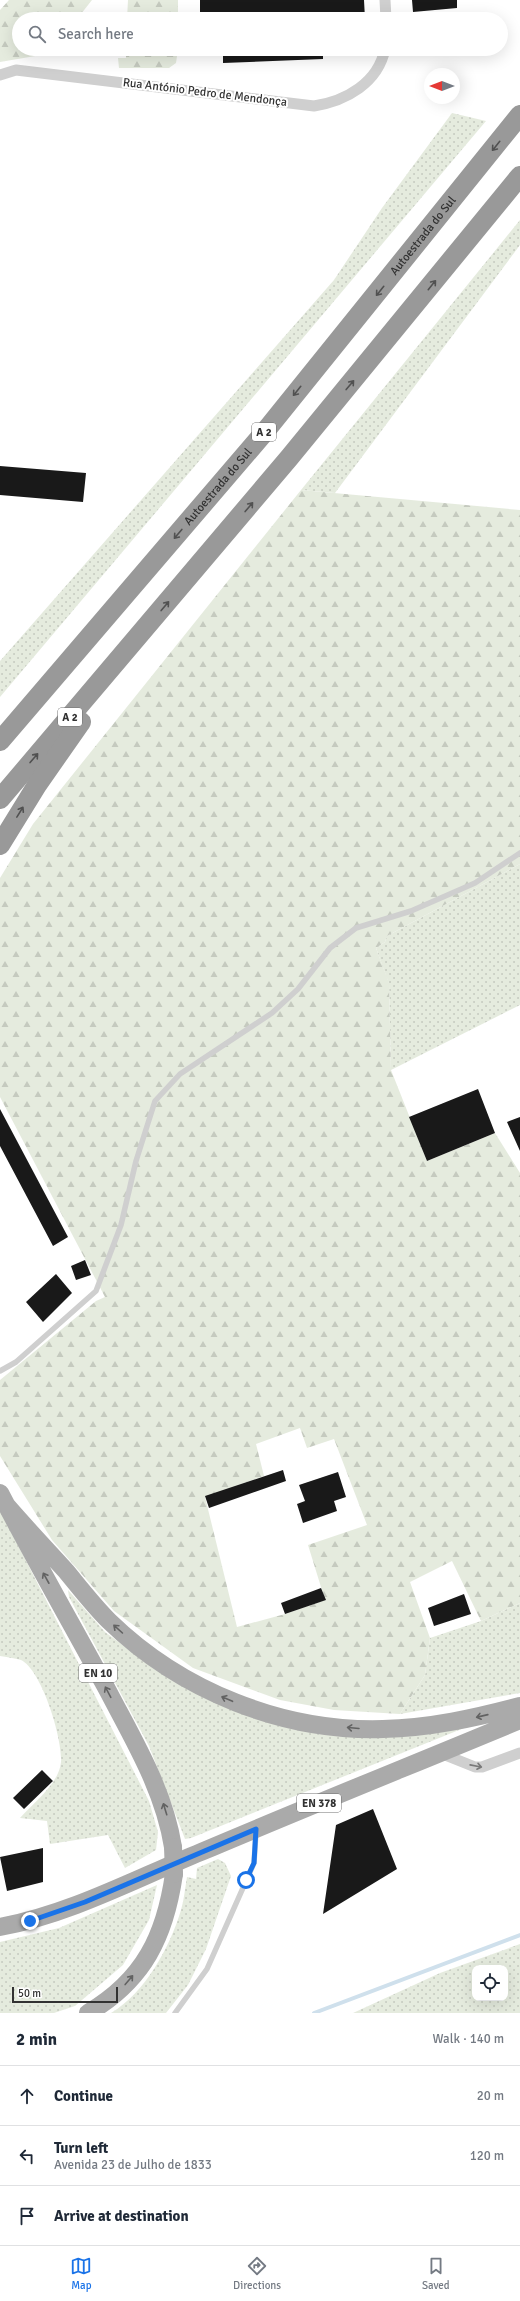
<!DOCTYPE html>
<html lang="en">
<head>
<meta charset="utf-8">
<style>
  body { margin:0; font-family:Signika,sans-serif; background:#f6f6f7; color:#1f2937 }
  .controls { position:absolute; right:12px; bottom:12px; display:grid; overflow:hidden; border-radius:8px; box-shadow:0 4px 16px #0002 }
  .controls button { width:36px; height:36px; display:grid; place-items:center; padding:0; border:0; border-bottom:1px solid #e0e1e3; background:#fff; color:#1f2937; font:20px sans-serif }
  .compass { position:absolute; left:424px; top:68px; width:36px; height:36px; border-radius:50%; background:#fff; box-shadow:0 4px 16px #0002; rotate:270deg }
  .scale { position:absolute; left:12px; bottom:10px; width:106px; box-sizing:border-box; padding-left:4px; border:2px solid #323232; border-top:0; font-size:11px; line-height:14px; white-space:nowrap; color:#323232; -webkit-text-stroke:3px #fff; paint-order:stroke }
  .stop { position:absolute; width:12px; height:12px; margin:-9px; border:3px solid #1a73e8; border-radius:50%; background:#fff }
  .stop.end { background:#1a73e8; border-color:#fff; box-shadow:0 1px 4px #0008 }
  .list { margin:0; padding:0; list-style:none }
  h2 { display:flex; justify-content:space-between; align-items:center; height:52px; margin:0; padding:0 16px; font-size:17px }
  h2 small { font-size:13px; font-weight:400; color:#747a83 }
  .list li { display:grid; grid-template-columns:26px 1fr auto; gap:12px; align-items:center; box-sizing:border-box; height:60px; padding:0 16px; border-top:1px solid #e0e1e3 }
  .list b { display:block; font-size:15px; white-space:nowrap }
  .list p { margin:0; font-size:13px; white-space:nowrap; color:#747a83 }
  .list em { font-size:13px; font-style:normal; color:#747a83 }
  .icon { flex:none; width:22px; height:22px; fill:none; stroke:currentColor; stroke-width:2; stroke-linecap:round; stroke-linejoin:round }
  .map { position:relative; flex:none; width:520px; height:2013px; overflow:hidden }
  .search { position:absolute; background:#fff; box-shadow:0 4px 16px #0002; left:12px; right:12px; top:12px; height:44px; display:flex; align-items:center; gap:10px; box-sizing:border-box; padding:0 14px; border-radius:22px; color:#747a83; font-size:15px }
  .sheet { height:232px; background:#fff }
  nav { display:flex; justify-content:space-around; align-items:center; box-sizing:border-box; height:56px; border-top:1px solid #e0e1e3; background:#fff; font-size:11px; color:#747a83 }
  nav a { display:grid; justify-items:center; gap:2px }
  nav .on { color:#1a73e8 }
  .map>svg:first-child { display:block }
</style>
</head>
<body>
<div class="map">
<svg width="520" height="2013" viewBox="0 0 520 2013">
  <defs>
    <pattern id="grass-dots" width="8" height="8" patternUnits="userSpaceOnUse"><rect width="8" height="8" fill="#e5ebde"/><path d="M2 2h.1M6 6h.1" fill="none" stroke="#c5cabf" stroke-width="1.8" stroke-linecap="round"/></pattern>
    <pattern id="forest-firs" width="22" height="20" patternUnits="userSpaceOnUse"><rect width="22" height="20" fill="#e5ebde"/><path d="M5 1l3.5 6h-7zM16 11l3.5 6h-7z" fill="#c5cabf"/></pattern>
  </defs>
  <rect width="100%" height="100%" fill="#fff"/>
  <path fill="url(#grass-dots)" fill-rule="evenodd" d="M452,113L486,121L0,697V661L334,280L382,208Z
    M520,220V245L335,493L301,490Z
    M520,864V1005L391,1070L389,984L376,948L385,942L387,936Z
    M0,1510L149,1801L158,1832L156,1850L125,1868L108,1835L50,1844L47,1821L20,1818C33,1803 59,1784 61,1762C63,1740 42,1670 21,1660C15,1658 6,1657 0,1656Z
    M68,1590L105,1632L139,1657L290,1726L464,1728L191,1838L185,1839L149,1746L69,1597Z
    M520,1603V1693L400,1714L425,1675L430,1638L481,1621Z
    M218,1859L225,1863L231,1876L206,1949L188,1985L166,2013H111C145,1993 170,1947 181,1910C184,1900 185,1888 187,1877L196,1879L197,1868Z
    M157,1885L149,1920L123,1965L75,2006L54,2013H0V1942L59,1928Z
    M520,1944V2013H353L440,1973ZM475,1968H505V1998H475Z"/>
  <path fill="url(#forest-firs)" fill-rule="evenodd" d="M9,0H92L77,19H19V49H51L47,54L0,62V10Z
    M128,0H178V19H127Z
    M126,49H178L176,63L169,68H119L118,58H126Z
    M301,490L520,510V864L387,936L385,942L376,948L389,983L391,1070L427,1161L495,1133L520,1173V1603L481,1621L452,1561L410,1582L430,1638L425,1675L400,1714L334,1710L280,1700L193,1668L114,1611L52,1540L0,1456V1380L96,1301L105,1297L0,1097V878L33,824ZM300,1428L307,1448L334,1439L367,1525L308,1545L325,1600L285,1614L237,1627L205,1497L264,1476L256,1444Z"/>
  <g fill="none" stroke-linecap="round" stroke-linejoin="round">
    <path stroke="#cfe0ec" stroke-width="4" d="M314,2013L520,1935"/>
  </g>
  <path fill="#191919" d="M200,0H364L365,19H200Z
    M412,0H457V8L413,12Z
    M223,49H323V59L223,63Z
    M0,466L86,473L83,502L0,495Z
    M478,1089L495,1133L427,1161L409,1117Z
    M0,1109L68,1237L53,1246L0,1146Z
    M520,1117V1151L507,1122Z
    M85,1260L91,1275L76,1280L71,1266Z
    M56,1274L72,1293L43,1322L26,1302Z
    M283,1470L286,1481L209,1508L205,1496Z
    M338,1472L346,1497L334,1501L337,1511L303,1523L297,1504L305,1501L299,1485Z
    M321,1588L326,1600L285,1614L281,1603Z
    M464,1594L471,1614L434,1626L428,1608Z
    M42,1770L53,1781L24,1809L13,1798Z
    M373,1809L397,1869L323,1914L336,1825Z
    M43,1848V1882L7,1891L0,1857Z"/>
  <g fill="none" stroke-linecap="round" stroke-linejoin="round">
    <path stroke="#cfcfcf" stroke-width="5.5" d="M0,1371L16,1362L96,1291L121,1225L136,1161L155,1101L180,1074L272,1013L298,989L330,948L356,928L411,911L475,883L520,853
      M175,2013L207,1969L254,1863L256,1832"/>
    <path stroke="#cfcfcf" stroke-width="11" d="M385,0L386,19
      M0,75L16,70L314,106C346,101 378,83 385,49
      M440,1753L475,1767H482L520,1753"/>
    <path stroke="#aaa" stroke-width="18" d="M0,1493C35,1560 72,1625 108,1691C134,1741 164,1790 173,1847
      M7,1506C26,1528 46,1549 66,1571C80,1588 93,1605 109,1621C181,1691 283,1732 383,1729C430,1728 475,1718 520,1706
      M0,1927C70,1914 135,1879 201,1852C307,1807 414,1764 520,1720
      M88,2013C144,1980 165,1936 174,1874"/>
    <g stroke="#999" stroke-width="20">
      <path id="s1" d="M0,741L263,434L520,115"/>
      <path d="M0,799L289,458L520,176"/>
      <path d="M0,845L37,785L81,722"/>
    </g>
    <path stroke="#aaa" stroke-width="18" d="M173,1847L174,1874"/>
  </g>
  <defs><path id="oneway-shaft" d="M-6 0H5M1.5-3L5.5 0L1.5 3" fill="none" stroke-width="1.6" stroke-linecap="round" stroke-linejoin="round"/></defs>
  <g stroke="#515151">
    <use href="#oneway-shaft" transform="translate(496 146) rotate(129)"/>
    <use href="#oneway-shaft" transform="translate(432 285) rotate(-51)"/>
    <use href="#oneway-shaft" transform="translate(380 291) rotate(129)"/>
    <use href="#oneway-shaft" transform="translate(350 385) rotate(-50)"/>
    <use href="#oneway-shaft" transform="translate(297 391) rotate(129)"/>
    <use href="#oneway-shaft" transform="translate(249 507) rotate(-50)"/>
    <use href="#oneway-shaft" transform="translate(178 534) rotate(130)"/>
    <use href="#oneway-shaft" transform="translate(165 606) rotate(-50)"/>
    <use href="#oneway-shaft" transform="translate(34 758) rotate(-49)"/>
    <use href="#oneway-shaft" transform="translate(20 812) rotate(-58)"/>
  </g>
  <g stroke="#626262">
    <use href="#oneway-shaft" transform="translate(46 1578) rotate(-119)"/>
    <use href="#oneway-shaft" transform="translate(118 1629) rotate(-138)"/>
    <use href="#oneway-shaft" transform="translate(108 1692) rotate(-118)"/>
    <use href="#oneway-shaft" transform="translate(227 1699) rotate(-157)"/>
    <use href="#oneway-shaft" transform="translate(482 1716) rotate(167)"/>
    <use href="#oneway-shaft" transform="translate(353 1728) rotate(-175)"/>
    <use href="#oneway-shaft" transform="translate(165 1809) rotate(-107)"/>
    <use href="#oneway-shaft" transform="translate(129 1980) rotate(-50)"/>
  </g>
  <use stroke="#797979" href="#oneway-shaft" transform="translate(476 1766) rotate(11)"/>
  <g fill="none" stroke-linecap="round" stroke-linejoin="round">
    <path stroke="#1a73e8" stroke-width="5" d="M30,1921L85,1902L256,1829L254,1863L246,1880"/>
  </g>
  <g text-anchor="middle" stroke-width="4" stroke-linejoin="round" paint-order="stroke">
    <g fill="#fff" stroke="#707070" stroke-width="1">
      <rect x="252" y="423" width="24" height="18" rx="3"/>
      <rect x="58" y="708" width="24" height="18" rx="3"/>
      <rect x="79" y="1664" width="38" height="18" rx="3"/>
      <rect x="297" y="1794" width="44" height="18" rx="3"/>
    </g>
    <g font-size="11" font-weight="bold" fill="#323232">
      <text x="264" y="436">A 2</text>
      <text x="70" y="721">A 2</text>
      <text x="98" y="1677">EN 10</text>
      <text x="319" y="1807">EN 378</text>
    </g>
    <g font-size="12" fill="#323232" stroke="#fff">
      <text transform="translate(205 92) rotate(7)" y="4">Rua António Pedro de Mendonça</text>
      <text dy="4" stroke="none"><textPath href="#s1" startOffset="659">Autoestrada do Sul</textPath></text>
      <text dy="4" stroke="none"><textPath href="#s1" startOffset="335">Autoestrada do Sul</textPath></text>
    </g>
  </g>
</svg>
<div class="controls">
<button><svg class="icon" aria-label="locate" viewBox="0 0 24 24"><circle cx="12" cy="12" r="6"/><path d="M12 2v4M12 18v4M2 12h4M18 12h4"/></svg></button>
</div>
<svg class="compass" viewBox="-18 -18 36 36"><path d="M0-13l5 13h-10z" fill="#e53935"/><path d="M0 13l5-13h-10z" fill="#747a83"/></svg>
<div class="scale">50 m</div>
<div class="stop" style="left:246px;top:1880px"></div>
<div class="stop end" style="left:30px;top:1921px"></div>
<div class="search"><svg class="icon" aria-label="search" viewBox="0 0 24 24"><circle cx="10" cy="10" r="6"/><path d="M15 15l6 6"/></svg>Search here</div>
</div>
<section class="sheet">
<h2>2 min<small>Walk · 140 m</small></h2>
<ul class="list">
<li><svg class="icon" aria-label="ahead" viewBox="0 0 24 24"><path d="M12 20V5M6 11l6-6 6 6"/></svg><div><b>Continue</b></div><em>20 m</em></li>
<li><svg class="icon" aria-label="left" viewBox="0 0 24 24"><path d="M17 20v-9H6M10 6l-5 5 5 5"/></svg><div><b>Turn left</b><p>Avenida 23 de Julho de 1833</p></div><em>120 m</em></li>
<li><svg class="icon" aria-label="arrive" viewBox="0 0 24 24"><path d="M6 21V4h12l-3 4 3 4H6"/></svg><div><b>Arrive at destination</b></div></li>
</ul>
</section>
<nav>
<a class="on"><svg class="icon" aria-label="map" viewBox="0 0 24 24"><path d="M3 6l6-2 6 2 6-2v14l-6 2-6-2-6 2zM9 4v14M15 6v14"/></svg>Map</a>
<a><svg class="icon" aria-label="directions" viewBox="0 0 24 24"><path d="M12 3l9 9-9 9-9-9zM9 14v-3h6M13 9l2 2-2 2"/></svg>Directions</a>
<a><svg class="icon" aria-label="saved" viewBox="0 0 24 24"><path d="M7 4h10v16l-5-4-5 4z"/></svg>Saved</a>
</nav>
</body>
</html>
